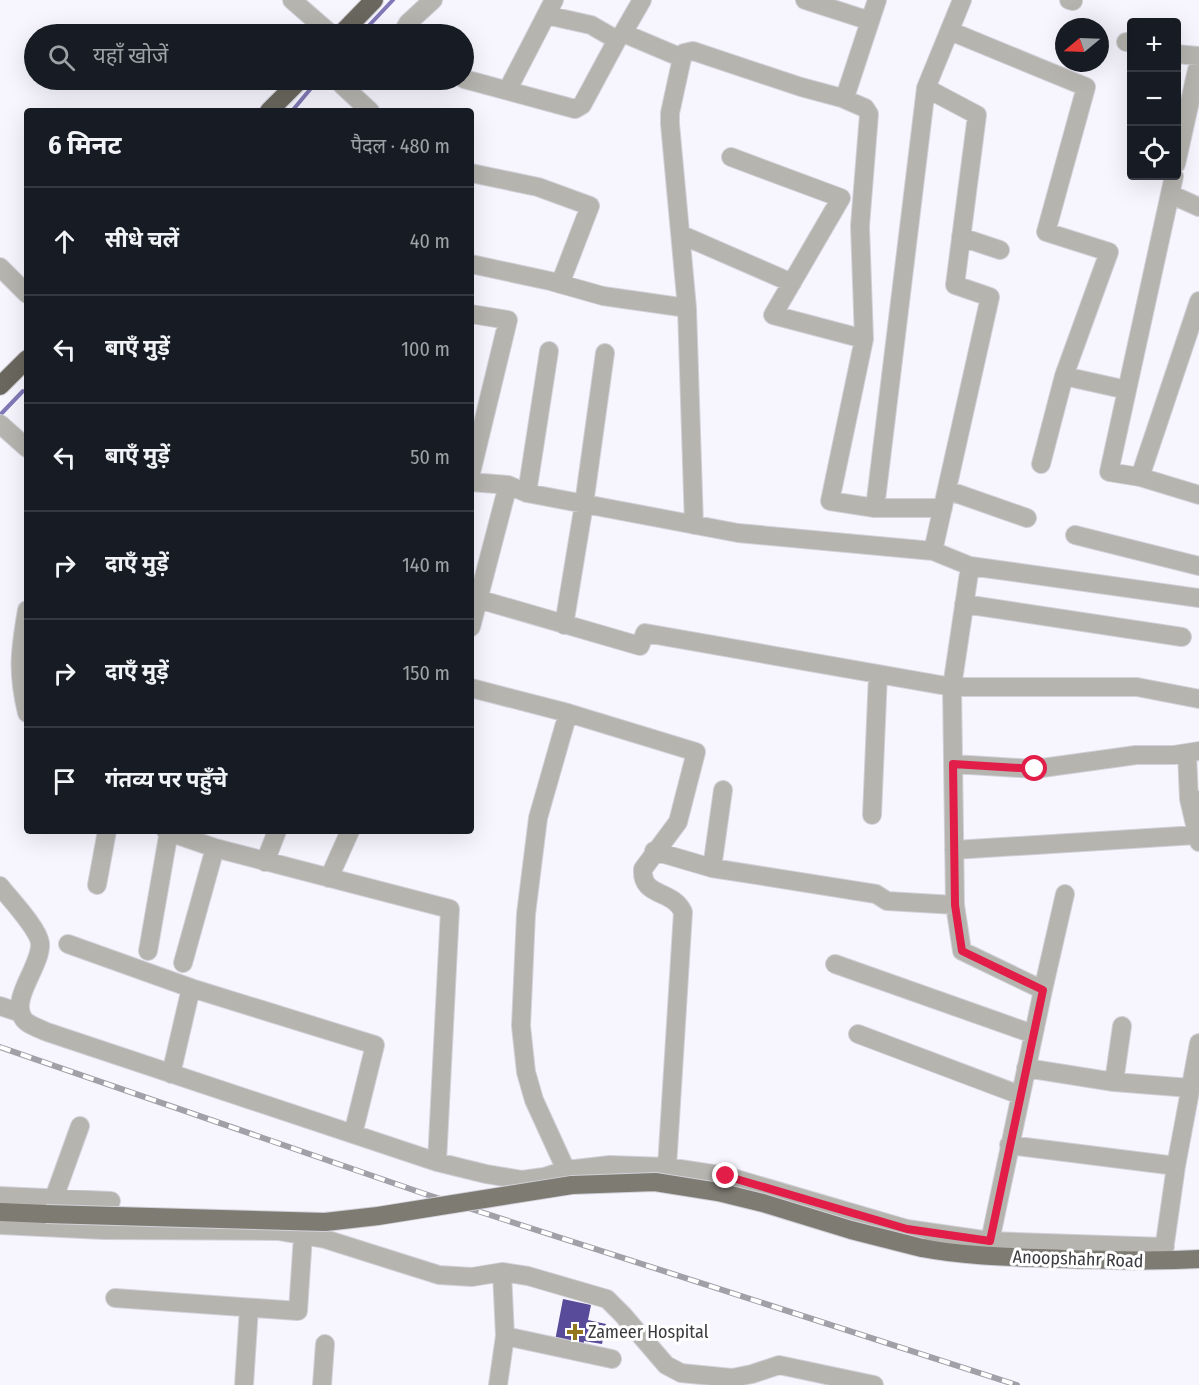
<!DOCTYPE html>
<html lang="hi">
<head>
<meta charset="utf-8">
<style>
  body { margin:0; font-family:"Fira Sans Condensed","Noto Sans Devanagari",sans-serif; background:#20242c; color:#f1f3f6 }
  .controls { position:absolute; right:18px; top:18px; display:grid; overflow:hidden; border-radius:6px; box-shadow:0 6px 24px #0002 }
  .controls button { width:54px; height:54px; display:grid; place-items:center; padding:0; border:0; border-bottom:2px solid #363941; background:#171b24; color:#f1f3f6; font:30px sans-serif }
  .compass { position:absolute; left:1055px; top:18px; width:54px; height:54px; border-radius:50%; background:#171b24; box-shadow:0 6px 24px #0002; rotate:251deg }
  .stop { position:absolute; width:18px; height:18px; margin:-14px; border:4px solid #e11d48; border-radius:50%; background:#fff }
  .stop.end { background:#e11d48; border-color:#fff; box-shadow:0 2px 6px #0008 }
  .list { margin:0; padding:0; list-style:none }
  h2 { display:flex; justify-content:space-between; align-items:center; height:78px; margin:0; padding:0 24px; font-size:26px }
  h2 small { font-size:20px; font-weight:400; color:#9ea1a6 }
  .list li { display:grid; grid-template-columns:39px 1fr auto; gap:18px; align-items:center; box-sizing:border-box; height:108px; padding:0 24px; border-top:2px solid #363941 }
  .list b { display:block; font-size:22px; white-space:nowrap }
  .list em { font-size:20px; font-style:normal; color:#9ea1a6 }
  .icon { flex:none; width:33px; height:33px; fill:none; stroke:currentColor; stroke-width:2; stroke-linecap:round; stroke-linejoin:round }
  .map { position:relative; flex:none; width:1199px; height:1385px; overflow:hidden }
  .search { position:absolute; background:#171b24; box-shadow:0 6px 24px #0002; left:24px; top:24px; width:450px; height:66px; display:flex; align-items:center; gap:15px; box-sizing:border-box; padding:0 21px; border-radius:33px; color:#9ea1a6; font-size:22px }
  .panel { position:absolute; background:#171b24; box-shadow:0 6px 24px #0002; left:24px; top:108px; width:450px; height:726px; border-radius:6px }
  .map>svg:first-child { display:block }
</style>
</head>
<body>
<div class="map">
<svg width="1199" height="1385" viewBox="0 0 1199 1385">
  <rect width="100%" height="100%" fill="#f7f6ff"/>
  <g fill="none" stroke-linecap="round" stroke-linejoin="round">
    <path stroke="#8179b7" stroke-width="4" d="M361,34L393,0
      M292,111L318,80
      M0,415L23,391"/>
  </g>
  <path fill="#584b9a" d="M563,1299L591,1305L588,1320L606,1324L602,1344L584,1341L582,1352L554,1346Z"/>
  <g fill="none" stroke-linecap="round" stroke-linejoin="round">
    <g stroke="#d2d1d9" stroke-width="20">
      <path id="minor" d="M292,0L331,34
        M805,0L870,21
        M1069,0L1073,1
        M546,15L591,25L617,40
        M950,31L1086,87L1046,232L1109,252L1064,376L1127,390
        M623,33L642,0
        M402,34L408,23L433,0
        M1126,42L1132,43
        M1176,54L1199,56
        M464,79L575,109L582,105L617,40L623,33L682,58
        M342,85L370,111
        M926,88L977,115L955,285L990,297L933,551
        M508,89L554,0
        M842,98L865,108L869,114L860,226L864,339L830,501L875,508H943
        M731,157L841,198L773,315L864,339
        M1176,164L1199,61
        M471,173L538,187L590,206L560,284
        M1174,176L1109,472L1140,477L1199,495
        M1170,194L1199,207
        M682,235L792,283
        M961,237L1000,250
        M471,264L550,281L603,296L687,308
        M0,267L27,294
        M471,314L508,320L471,473
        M0,424L27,448
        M1041,464L1064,376
        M1140,477L1199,301
        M471,482L508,485L527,493L738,533L933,551L970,566L1199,598
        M947,490L1027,518
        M527,493L549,351
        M875,508L926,88L962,0
        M694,525L687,308L670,124V113L682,58L684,53L693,51L801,87L842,98L847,91L877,0
        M1075,535L1199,566
        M471,597L640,646L645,633L952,687L970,566
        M964,604L1182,637
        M27,610C20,651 17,671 27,713
        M564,625L584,504L605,353
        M471,627L508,485
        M471,688L568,713L696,752L678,822L643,869C641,898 673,889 683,912L667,1167
        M1187,753L1189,799L1199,800
        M953,764L1035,769L1136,755H1174L1199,751
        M1189,799L1199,842
        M872,815L878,674
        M166,831L215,848L450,909L437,1162
        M954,850L1196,835
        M654,851L712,868L876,894L887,901L955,905
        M265,862L277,831
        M712,868L723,790
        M329,878L350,831
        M97,885L107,831
        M0,886C10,899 38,928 40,943C42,965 10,998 23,1018C27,1025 39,1028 47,1032L437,1162L486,1174L522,1180L544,1177L566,1170L610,1165L667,1167L726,1176L907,1229L990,1241L1165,1247
        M68,944L191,988L375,1045L353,1134
        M148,951L169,831
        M183,963L215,848
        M835,964L1033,1034
        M1043,990L1065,894
        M0,1006L21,1013
        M858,1034L1020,1095
        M1026,1068L1114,1082L1190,1088
        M171,1074L191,988
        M1114,1082L1122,1026
        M1009,1145L1176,1166
        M566,1170L534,1100L526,1072L521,1026L526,914L538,818L568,713
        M0,1196L111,1201
        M54,1198L80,1126
        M0,1225L103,1230L278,1231L325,1239L439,1275L472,1277L502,1272L528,1276L607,1299L623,1315L666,1365L681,1373L732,1378L752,1374L779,1365L874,1385
        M990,1241L1043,990L962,951L955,905L952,687H1137L1199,699
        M1163,1257L1176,1166L1199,1043
        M115,1298L298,1311L303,1236
        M505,1336L612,1359
        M244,1385L249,1308
        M322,1385L325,1344
        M498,1385L505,1336L502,1272"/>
    </g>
    <g stroke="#d2d1d9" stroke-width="20">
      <path id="major" d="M0,1212L46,1214
        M922,1248C969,1257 1016,1257 1065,1259C1110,1260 1154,1262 1199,1259"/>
    </g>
    <g stroke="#d2d1d9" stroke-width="20">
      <path id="highway" d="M341,34L374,0
        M269,111L300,80
        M0,386L27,359"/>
    </g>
    <use href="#minor" stroke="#b5b4af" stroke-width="18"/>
    <use href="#major" stroke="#7e7b73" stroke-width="18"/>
    <use href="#highway" stroke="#6a675e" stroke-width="18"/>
    <g stroke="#a1a0a7" stroke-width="6">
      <path id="rail" d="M0,1047L425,1194L1017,1385"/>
    </g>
    <use href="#rail" stroke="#fff" stroke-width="4" stroke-dasharray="11" stroke-linecap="butt"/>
    <g stroke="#d2d1d9" stroke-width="20" stroke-linecap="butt">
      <path id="major-bridge" d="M46,1214L325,1222L378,1216L572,1185L655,1182L718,1192L763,1203L851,1230L922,1248"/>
    </g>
    <use href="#major-bridge" stroke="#7e7b73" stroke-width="18"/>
  </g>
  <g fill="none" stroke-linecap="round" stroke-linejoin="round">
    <path stroke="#e11d48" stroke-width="8" d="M726,1176L907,1229L990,1241L1043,990L962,951L955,905L953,764L1035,769"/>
  </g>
  <path fill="#93761d" stroke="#fff" stroke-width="2" d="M572 1323h6v6h6v6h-6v6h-6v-6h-6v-6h6z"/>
  <g text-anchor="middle" stroke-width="6" stroke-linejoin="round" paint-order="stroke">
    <g font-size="18" fill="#3c3b3f" stroke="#fff">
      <text transform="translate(1078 1259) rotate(2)" y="6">Anoopshahr Road</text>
    </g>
    <g font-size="18" fill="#3c3b3f" stroke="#fff" text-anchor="start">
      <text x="588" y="1338">Zameer Hospital</text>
    </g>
  </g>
</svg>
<div class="controls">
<button>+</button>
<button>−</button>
<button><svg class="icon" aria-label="locate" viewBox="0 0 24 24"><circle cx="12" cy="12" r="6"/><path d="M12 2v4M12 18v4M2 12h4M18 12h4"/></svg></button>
</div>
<svg class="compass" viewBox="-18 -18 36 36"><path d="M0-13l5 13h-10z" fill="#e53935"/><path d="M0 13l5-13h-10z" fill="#9ea1a6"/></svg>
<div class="stop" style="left:1035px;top:769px"></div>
<div class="stop end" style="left:726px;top:1176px"></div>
<div class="search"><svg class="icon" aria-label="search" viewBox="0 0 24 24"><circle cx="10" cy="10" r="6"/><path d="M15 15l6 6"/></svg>यहाँ खोजें</div>
<section class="panel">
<h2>6 मिनट<small>पैदल · 480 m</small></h2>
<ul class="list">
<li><svg class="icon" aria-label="ahead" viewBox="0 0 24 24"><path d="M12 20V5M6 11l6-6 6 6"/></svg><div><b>सीधे चलें</b></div><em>40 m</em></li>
<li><svg class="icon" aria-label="left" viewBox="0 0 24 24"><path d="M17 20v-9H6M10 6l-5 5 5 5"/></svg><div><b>बाएँ मुड़ें</b></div><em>100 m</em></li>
<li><svg class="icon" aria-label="left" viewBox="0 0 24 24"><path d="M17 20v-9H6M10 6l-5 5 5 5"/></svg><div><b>बाएँ मुड़ें</b></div><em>50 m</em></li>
<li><svg class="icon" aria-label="right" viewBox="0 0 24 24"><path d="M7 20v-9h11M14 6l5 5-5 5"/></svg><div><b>दाएँ मुड़ें</b></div><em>140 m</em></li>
<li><svg class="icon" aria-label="right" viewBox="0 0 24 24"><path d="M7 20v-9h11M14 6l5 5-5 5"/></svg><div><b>दाएँ मुड़ें</b></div><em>150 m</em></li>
<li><svg class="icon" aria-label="arrive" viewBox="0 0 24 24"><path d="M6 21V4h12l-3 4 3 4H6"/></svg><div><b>गंतव्य पर पहुँचे</b></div></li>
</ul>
</section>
</div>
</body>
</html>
